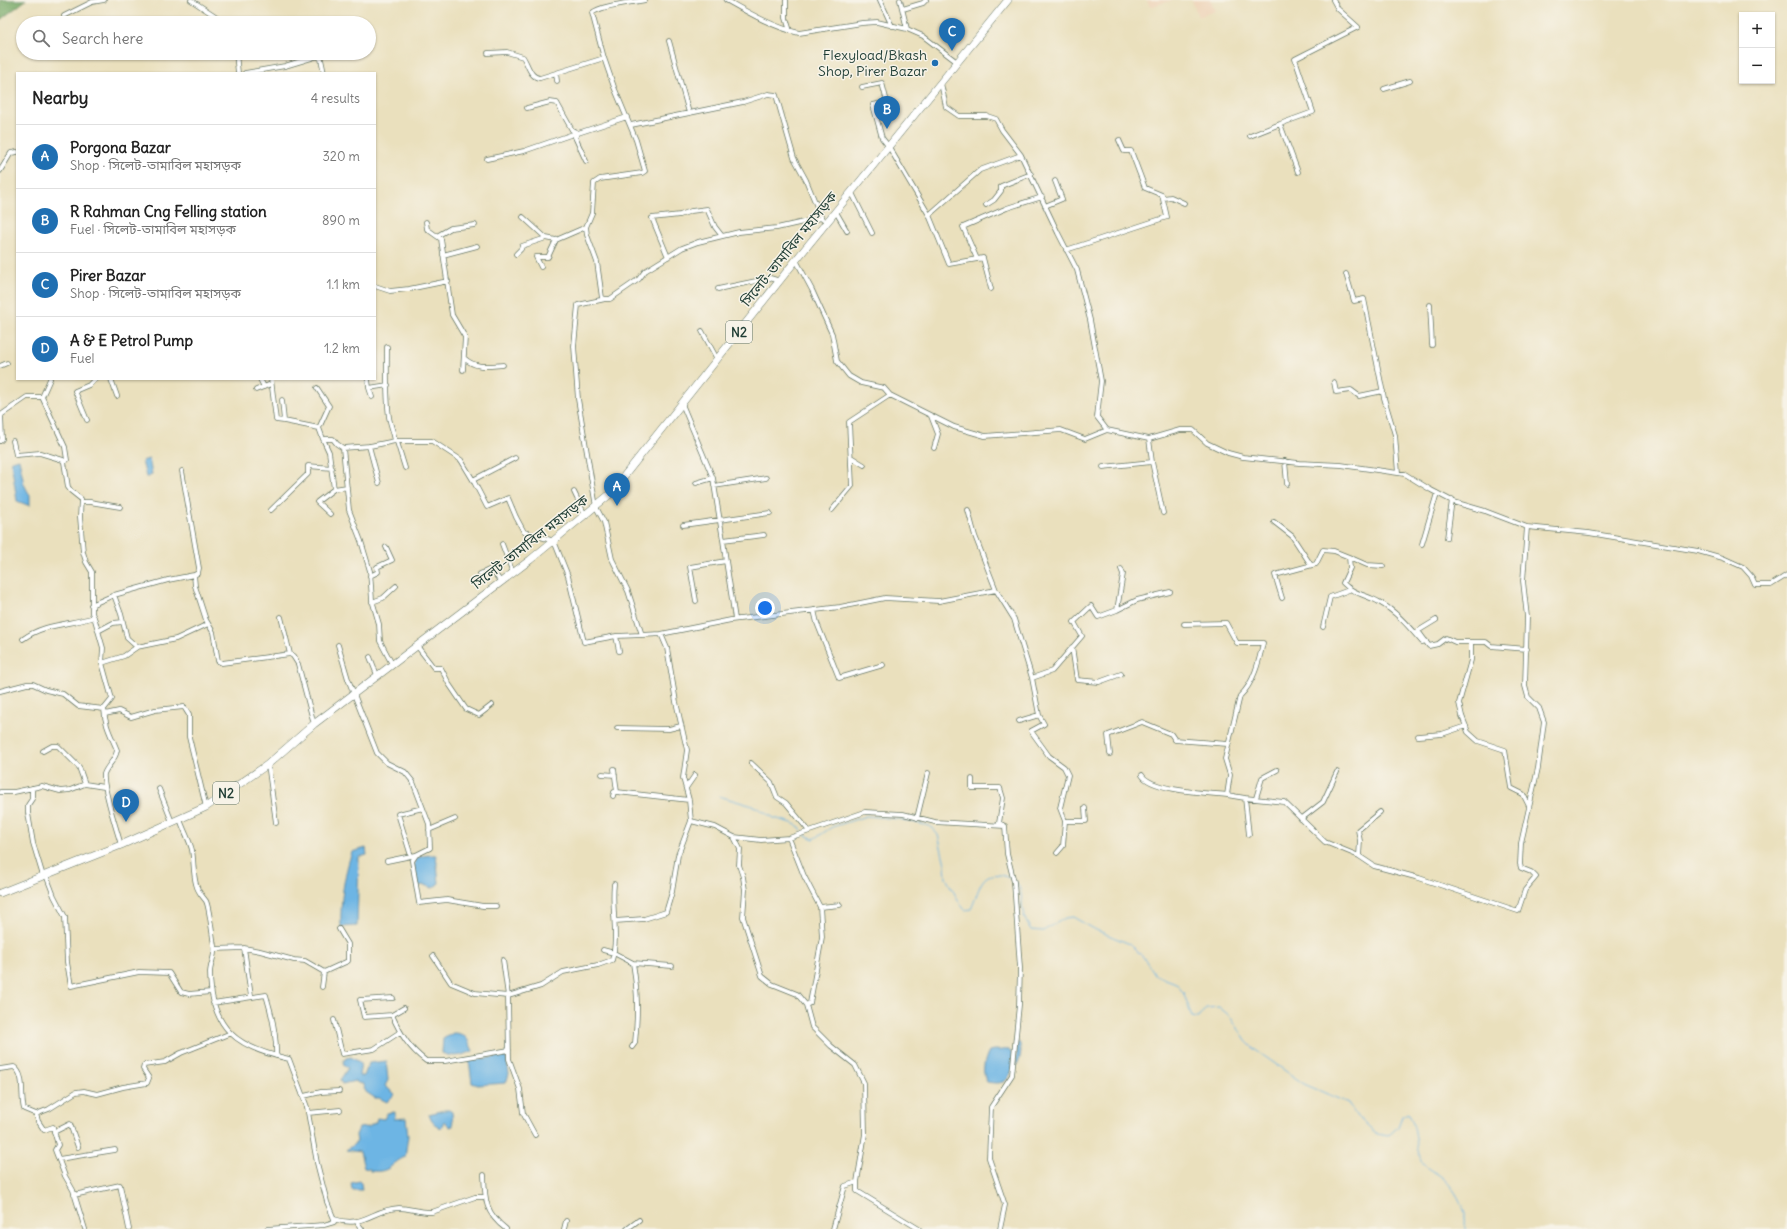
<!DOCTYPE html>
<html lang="en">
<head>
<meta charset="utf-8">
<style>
  body { margin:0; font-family:Delius,"Noto Sans Bengali",sans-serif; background:#f2f2f2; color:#222 }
  .controls { position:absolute; right:12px; top:12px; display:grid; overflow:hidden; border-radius:0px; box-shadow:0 1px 3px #0004 }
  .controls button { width:36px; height:36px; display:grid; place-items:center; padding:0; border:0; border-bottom:1px solid #e0e0e0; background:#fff; color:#222; font:20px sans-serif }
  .you { position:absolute; left:765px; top:608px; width:14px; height:14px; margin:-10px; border:3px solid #fff; border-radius:50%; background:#1a73e8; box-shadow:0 0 0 6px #1a73e833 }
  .badge { display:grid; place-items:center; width:26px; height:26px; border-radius:50%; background:#1f6fb2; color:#fff; font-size:13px; font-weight:700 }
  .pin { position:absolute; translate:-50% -33px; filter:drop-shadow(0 1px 2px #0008) }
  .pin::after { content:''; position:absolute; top:21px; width:14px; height:12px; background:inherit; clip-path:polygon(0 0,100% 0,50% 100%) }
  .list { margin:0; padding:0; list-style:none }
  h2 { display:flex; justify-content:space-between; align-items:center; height:52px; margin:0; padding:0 16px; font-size:17px }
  h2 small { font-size:13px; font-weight:400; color:#767676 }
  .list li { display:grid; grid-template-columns:26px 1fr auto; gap:12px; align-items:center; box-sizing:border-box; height:64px; padding:0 16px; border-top:1px solid #e0e0e0 }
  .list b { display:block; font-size:15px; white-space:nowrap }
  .list p { margin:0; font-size:13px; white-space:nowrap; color:#767676 }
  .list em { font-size:13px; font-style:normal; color:#767676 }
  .icon { flex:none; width:22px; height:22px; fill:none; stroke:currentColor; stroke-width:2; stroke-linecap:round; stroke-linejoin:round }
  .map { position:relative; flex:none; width:1787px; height:1229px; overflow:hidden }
  .search { position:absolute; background:#fff; box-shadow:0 1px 3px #0004; left:16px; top:16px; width:360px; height:44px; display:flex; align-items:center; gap:10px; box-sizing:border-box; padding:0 14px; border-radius:22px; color:#767676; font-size:15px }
  .panel { position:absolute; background:#fff; box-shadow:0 1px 3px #0004; left:16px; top:72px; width:360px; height:308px; border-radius:0px }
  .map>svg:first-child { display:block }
</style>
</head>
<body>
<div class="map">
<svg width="1787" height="1229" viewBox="0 0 1787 1229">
  <rect width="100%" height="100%" fill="#f7f3e8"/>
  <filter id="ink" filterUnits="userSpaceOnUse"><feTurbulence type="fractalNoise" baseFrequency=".025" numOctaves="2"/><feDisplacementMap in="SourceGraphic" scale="8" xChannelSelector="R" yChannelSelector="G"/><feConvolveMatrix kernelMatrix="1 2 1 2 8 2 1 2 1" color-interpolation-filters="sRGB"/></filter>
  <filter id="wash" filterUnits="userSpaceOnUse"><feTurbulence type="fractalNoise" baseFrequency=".012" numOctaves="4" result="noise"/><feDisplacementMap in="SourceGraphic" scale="16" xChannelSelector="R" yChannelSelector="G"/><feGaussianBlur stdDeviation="0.9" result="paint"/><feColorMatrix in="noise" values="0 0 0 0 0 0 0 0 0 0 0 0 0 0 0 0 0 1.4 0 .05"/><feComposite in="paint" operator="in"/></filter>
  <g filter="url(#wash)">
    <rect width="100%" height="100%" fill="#eae0bd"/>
    <path fill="#efd6bb" d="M1147,0H1173L1150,7Z
      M1192,0H1211L1215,11L1198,17Z"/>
    <path fill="#74a865" stroke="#4a724c" d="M0,0H26L0,20Z"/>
    <path fill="#6db5e4" stroke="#46798c" d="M19,459L24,484L30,496V506L17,501L11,461Z
      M149,459L152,474L149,477H146L142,461Z
      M366,848L367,855L359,857L357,926L341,927C340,903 344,874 352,852Z
      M436,855L439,883L433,888L424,885L418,886C414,863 407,855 436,855Z
      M453,1033C466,1033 468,1040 473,1051C461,1056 454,1058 442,1053L443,1039Z
      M1019,1042C1023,1051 1020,1059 1016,1067L1017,1043Z
      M995,1050C999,1051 1005,1049 1008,1050C1018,1054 1012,1077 1005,1081C1000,1084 992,1083 987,1082C981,1074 984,1060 989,1051Z
      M506,1056L509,1074L506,1083L478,1085L472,1083L469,1060Z
      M351,1057L361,1063L359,1076H364L369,1063L386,1061L388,1080L385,1086L395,1094L387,1102L379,1098H375L366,1092L362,1083L360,1084L355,1081L342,1084L340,1080L348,1068L344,1065L343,1062L346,1058Z
      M444,1110H449L452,1112L453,1126L450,1127L444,1121L441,1128C434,1124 431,1122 429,1114Z
      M395,1112V1117L393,1119L406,1118L408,1136L405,1157C389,1164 392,1173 370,1171V1169L364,1168L360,1152L346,1150L357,1142L356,1135L359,1128L368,1127L376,1122L377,1118L384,1119L387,1113Z
      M359,1181L361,1183L362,1190H352L351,1183Z"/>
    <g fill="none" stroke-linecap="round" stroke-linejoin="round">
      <path stroke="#6db5e4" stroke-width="1" d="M719,796L756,807L774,818L792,823L800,827L802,831
        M805,835L814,839L832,827L866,816L899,819L930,826L938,835L945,864L946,878L961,905L965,910L971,909C981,889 979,864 1012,879
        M1016,882C1023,891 1021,901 1023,912C1024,918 1028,925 1031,930L1043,931L1065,918L1073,917L1096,930L1130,944L1144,958L1155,975L1176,983L1184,994L1192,1017L1198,1018L1206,1008L1219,1007L1231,1017L1246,1041L1254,1049L1304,1084L1348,1103L1357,1117L1366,1124L1377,1134L1388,1136L1398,1127L1402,1116L1408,1113C1418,1128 1414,1143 1421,1160C1424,1168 1433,1171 1439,1175C1451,1183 1461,1200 1465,1214C1467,1218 1466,1224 1466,1229"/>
    </g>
  </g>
  <g filter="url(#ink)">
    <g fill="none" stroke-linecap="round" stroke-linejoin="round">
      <g stroke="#667664" stroke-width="5.5">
        <path id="minor" d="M191,0L226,23
          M726,0C749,13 773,27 799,33L862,23L877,22L907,29L923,36L957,62
          M786,0V18L790,31
          M880,0L892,26
          M900,0L907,29
          M903,9L923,3L926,0
          M64,16L92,2L104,0
          M669,41L689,113
          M236,53L238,73
          M488,53L507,52L523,57C528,64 530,78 540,78L604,58L614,87L636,140L645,171L642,173L600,179L594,183L592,213L586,227L587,235L597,262L602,298L605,299H610L639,279L645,271L682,248L698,242L739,232L777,228L821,218
          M604,58L592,13C602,5 631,3 645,0
          M245,73L285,66L318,56L321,59L324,73
          M556,73L557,81
          M941,83L946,107L959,116H987L996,119L1002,130L1021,155L1058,233L1077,270L1090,320L1101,381L1097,417L1107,430
          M862,87L882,83L887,102L873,105L882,138L889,147L929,215L949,264L983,258L991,289
          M1384,89L1410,81
          M527,108L550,102L557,103L572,130L578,133L627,117
          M631,125L743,102L768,94L776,95L794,158L806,180L822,219
          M578,133L575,137L586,161
          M1250,136L1280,124
          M487,159L524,151L576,133
          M0,171L11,153L17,152
          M1298,172L1280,124L1313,112L1295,59L1358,27L1338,9L1333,0
          M852,193L872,233
          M1163,198L1171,197L1184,203
          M986,205L994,200L1001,191V186L1031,174
          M1045,206L1062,199L1055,181
          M836,212L847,231
          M929,215L980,170L1021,155
          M523,217L546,238
          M426,222L427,229L441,239L452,315L465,337L463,370
          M437,236L451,228L475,225
          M556,240L586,227
          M1066,250L1167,217L1162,195L1145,188L1131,151H1124L1119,140
          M516,254L521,249L522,246L546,238L556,240L548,257H536L541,267
          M443,255L477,246
          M668,257L652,218L680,215L691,211L707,209L715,227L722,236
          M977,259L963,227L1007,208L1042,197
          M796,260L812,290L832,334L837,361L849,376L861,383L884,388L890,395L954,427L985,436L1061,430L1085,439L1107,430L1149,439L1180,430H1193L1207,443L1228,453L1243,457L1299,463L1341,465L1405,474L1431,490L1454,502L1485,511L1527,527L1589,533L1698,551L1723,558L1743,567L1751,576L1755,585H1771L1787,575
          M1346,274L1354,301L1364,299L1384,398L1395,435L1398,473
          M375,286L390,291L409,289L448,281
          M718,289L770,278L780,281
          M605,299L578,305L574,346L578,399L596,507L604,522L612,559L628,591L642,635L661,634L731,620L840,607L885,598L939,601L996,590
          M1430,305L1432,345
          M702,331L717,359
          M387,347C387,370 386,394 389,417C390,424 394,433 395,441
          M464,358C476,369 488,366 503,365
          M0,366L7,363
          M111,379L117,396
          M260,379L264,387
          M271,379L276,420L284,421
          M368,379L369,388L388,385
          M1334,382L1336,392L1351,390L1359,396L1383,391
          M317,388L329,406L319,428
          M369,388L372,397
          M256,390L271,384
          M42,397L65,447L67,460L64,462L68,487L71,491L81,499L80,517L83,552L86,562L92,572V613L95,620L103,648L102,663L112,699L104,709C105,726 111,735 117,750C116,760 107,765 104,774C102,785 117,831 121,845
          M42,397L50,379
          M282,400L284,421L319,428L323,439
          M682,404L713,478L696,483
          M931,416L938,434L934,448
          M87,420L75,391L89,385L95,379
          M1149,439L1152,462L1163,513
          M0,441L2,439L1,415L27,397H42
          M13,441L16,455L40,453L63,460L64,462
          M397,442L405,468
          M369,446L379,483
          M343,448L349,510L361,541L370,571L372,600L379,624L380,641L392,664
          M851,457L864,465
          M1285,461L1287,484
          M1103,467L1152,462
          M713,478L723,540L764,535
          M473,480L487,507L508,498L516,517L524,532L554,541L568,576L584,642L616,636
          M714,486L766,478
          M347,487L334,489L329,452L323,439H333L337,444L343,448L370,446L395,441H432L461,460L473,480L515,458
          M574,492L585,515
          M81,502H90L120,507
          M271,510L308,474V466L332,468
          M832,510L852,486L849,422L890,395
          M968,510L975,536L996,590L1014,619L1032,678
          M330,514L317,502L334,489
          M1274,522L1292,536L1311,565
          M683,525L770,513
          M1447,538L1452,500
          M502,544L513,573
          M1422,544L1437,493
          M726,561L735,619
          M1383,566L1367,565L1349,557L1350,568L1343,583C1353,594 1367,595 1379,602C1397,612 1409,627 1422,642L1426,641
          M480,574L491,569L501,582
          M194,575L195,586L206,620L213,632L218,661L222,663L290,654L293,656L298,664L314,724
          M370,576L378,572L377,567L392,560L386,547
          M114,595L121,614L127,638L137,647
          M1282,598L1275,575L1316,564L1323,550L1334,551L1349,557
          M696,601L690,567L726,561L723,540
          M372,602L383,598L396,586
          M91,605L114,595L168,580L194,575L198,573L199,568L182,471
          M814,610L817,623L839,678L883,665
          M1117,610L1137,600L1170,592
          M281,617L290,654
          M1436,620L1418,631L1429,646L1438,644L1446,638L1455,642H1486L1491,646L1527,649
          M1184,624L1226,623L1237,643H1263C1259,661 1254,683 1240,696L1225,759L1230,775L1227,795L1245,798
          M1323,627L1330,597L1349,590
          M98,631L113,623L123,622
          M23,639C45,623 70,625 94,617
          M1471,643V660L1459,703L1462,716L1468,732L1478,741L1505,750L1511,788L1523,794L1529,806
          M338,645L348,679L377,753L387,763L405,772L413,782L429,824L430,848L416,855L387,861
          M417,646L434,668H441L449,684L466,709L479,715L492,705
          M1072,647L1077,680L1099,682L1121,674
          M619,651L616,636L642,635
          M370,657L377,675
          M102,663L124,656L137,647L176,639L208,624
          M0,691L27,684H33L46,690L63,694L78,706L104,709
          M105,714L119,711L131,717L155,710L184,707L189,715V737L206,807
          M1019,721L1039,715
          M617,728L669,729L681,726
          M1418,736L1442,734L1466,726
          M43,751L52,746H58L79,767L85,784L104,787
          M1110,754L1108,735L1142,722L1171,734L1175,740L1228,744
          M751,763L771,782L777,797L786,803L809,831
          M267,765L269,771L276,823
          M614,769L617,792L689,800
          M602,774L615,775
          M1142,775C1151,791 1209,793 1227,795
          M972,779V788H1000L1003,798L999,823L1003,825
          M32,788V799L28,805V813L33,843L43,876
          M686,788L695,775
          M159,789L172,822
          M0,792H14L42,786L60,791L70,790L85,784
          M613,796L614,792H617
          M1256,798L1262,778L1277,770
          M917,818L928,773
          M180,819C183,829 190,841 192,850C194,861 193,873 196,884C198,893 202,895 206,901C209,906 213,939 214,946C216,955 210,964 210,973C211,1029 237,1048 289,1059L307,1107L317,1163L327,1202L334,1219C364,1229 372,1209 399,1208C410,1208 421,1213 432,1212L475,1197H485
          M1301,819L1323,802L1337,772
          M691,821L715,827L734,837L761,840L789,838L804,876L820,907L822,937L810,1003L806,1005
          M1065,821H1086L1085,808
          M429,830L455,819
          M1249,835L1245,798L1284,802L1325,842L1359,856L1374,866L1419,878L1518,911L1525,890L1536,877L1531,872L1521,868L1520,864L1521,843L1538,768L1544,722L1539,708L1528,697L1525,686L1527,617L1523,581L1527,527
          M734,837L740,849L739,865L743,877L745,890L743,917L762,976L772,984L797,994L806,1005L812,1027L831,1046L855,1065L864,1083L865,1134L857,1182
          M789,838L865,812L903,814L935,822L1005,826
          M1057,853L1063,846L1065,821L1060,808L1068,775L1064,767L1049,756L1031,731L1044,724L1039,715L1032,678L1052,671L1082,636L1074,622L1091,606L1098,617L1117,610L1123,574L1121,569
          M416,855L412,861L419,903L447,900L483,906H496
          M411,856L398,814L423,808
          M1359,856L1360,841L1358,830L1380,812
          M46,875L54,896L65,917L67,962L71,986L139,972L169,973L181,992L189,994L211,992
          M820,907L840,905
          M615,921L644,919L666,912L672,892L678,855L691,821L689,800L683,778L687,750L676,702L667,648L661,634
          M244,948L251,996
          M215,949L244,948L260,951L294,960L305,961L324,972L348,961V944L339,929
          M603,950L614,953L633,963
          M433,956L451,983L475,993L508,996L509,1059L520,1089L523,1113L535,1135
          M503,960L508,996L541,986L563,972L598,965L612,960C619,935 611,909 614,884
          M322,987L324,972
          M213,1003L266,995C272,1015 277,1035 276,1056
          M404,1008L392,1015C401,1035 409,1048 426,1061H445L509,1050
          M392,1015L364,1017L360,1000L393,998
          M334,1020L342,1054L374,1049L400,1032
          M632,1047L635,1043C638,1012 638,994 633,963L672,966
          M0,1069L14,1067C26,1075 20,1096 24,1109L36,1114L38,1121L44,1130L53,1127L58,1145L55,1150L65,1176L73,1190L85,1229
          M304,1096L321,1092L339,1091
          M308,1113L340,1110
          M36,1114L49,1109L76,1092L84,1091L97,1094L123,1087L147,1083L149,1078L143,1069L144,1065L165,1062L181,1053L231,1033
          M54,1132L70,1124L78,1147
          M59,1159L115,1150
          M484,1175C485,1200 485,1213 506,1229
          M74,1195L120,1185L129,1229
          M358,1224L362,1229
          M267,1229L324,1225L334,1222V1219
          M564,1229L566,1221
          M627,1229L639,1220
          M833,1229L845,1186L857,1182V1191L919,1229
          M1000,1229L1005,1205L989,1158L991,1107L1012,1075L1019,1005L1020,968L1014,882L1007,854L1005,826"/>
      </g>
      <g stroke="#667664" stroke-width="8">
        <path id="trunk" d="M0,893L121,845L206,807L267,765L314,724L530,560L609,495L796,260L1008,0"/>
      </g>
      <use href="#minor" stroke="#fff" stroke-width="4"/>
      <use href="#trunk" stroke="#fff" stroke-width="7"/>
    </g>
  </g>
  <circle fill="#1f6fb2" stroke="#f7f3e8" stroke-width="1.5" cx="935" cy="63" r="4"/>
  <g text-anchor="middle" stroke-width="3" stroke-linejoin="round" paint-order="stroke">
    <g fill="#f7f3e8" stroke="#60746a" stroke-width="1">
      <rect x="726" y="321" width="26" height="22" rx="3"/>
      <rect x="213" y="782" width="26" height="22" rx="3"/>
    </g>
    <g font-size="13" font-weight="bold" fill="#1f3d34">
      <text x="739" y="337">N2</text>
      <text x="226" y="798">N2</text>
    </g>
    <g font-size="14" fill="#1f3d34" stroke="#f7f3e8" text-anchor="end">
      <text x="927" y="60">Flexyload/Bkash<tspan x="927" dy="16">Shop, Pirer Bazar</tspan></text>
    </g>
    <g font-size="14" fill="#1f3d34" stroke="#f7f3e8">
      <text transform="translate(789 249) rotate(-51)" y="5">সিলেট-তামাবিল মহাসড়ক</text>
      <text transform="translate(530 542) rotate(-38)" y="5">সিলেট-তামাবিল মহাসড়ক</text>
    </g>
  </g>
</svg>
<div class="controls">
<button>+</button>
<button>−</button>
</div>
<div class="you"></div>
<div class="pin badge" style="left:617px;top:506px">A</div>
<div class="pin badge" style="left:887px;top:129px">B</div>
<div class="pin badge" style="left:952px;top:51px">C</div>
<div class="pin badge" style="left:126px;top:822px">D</div>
<div class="search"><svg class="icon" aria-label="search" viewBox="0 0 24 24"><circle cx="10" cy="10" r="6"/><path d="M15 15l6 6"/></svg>Search here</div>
<section class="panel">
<h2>Nearby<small>4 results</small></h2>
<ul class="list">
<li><span class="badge">A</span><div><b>Porgona Bazar</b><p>Shop · সিলেট-তামাবিল মহাসড়ক</p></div><em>320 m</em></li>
<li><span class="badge">B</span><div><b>R Rahman Cng Felling station</b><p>Fuel · সিলেট-তামাবিল মহাসড়ক</p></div><em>890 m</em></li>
<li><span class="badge">C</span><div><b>Pirer Bazar</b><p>Shop · সিলেট-তামাবিল মহাসড়ক</p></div><em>1.1 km</em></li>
<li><span class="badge">D</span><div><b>A &amp; E Petrol Pump</b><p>Fuel</p></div><em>1.2 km</em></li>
</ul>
</section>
</div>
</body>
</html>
